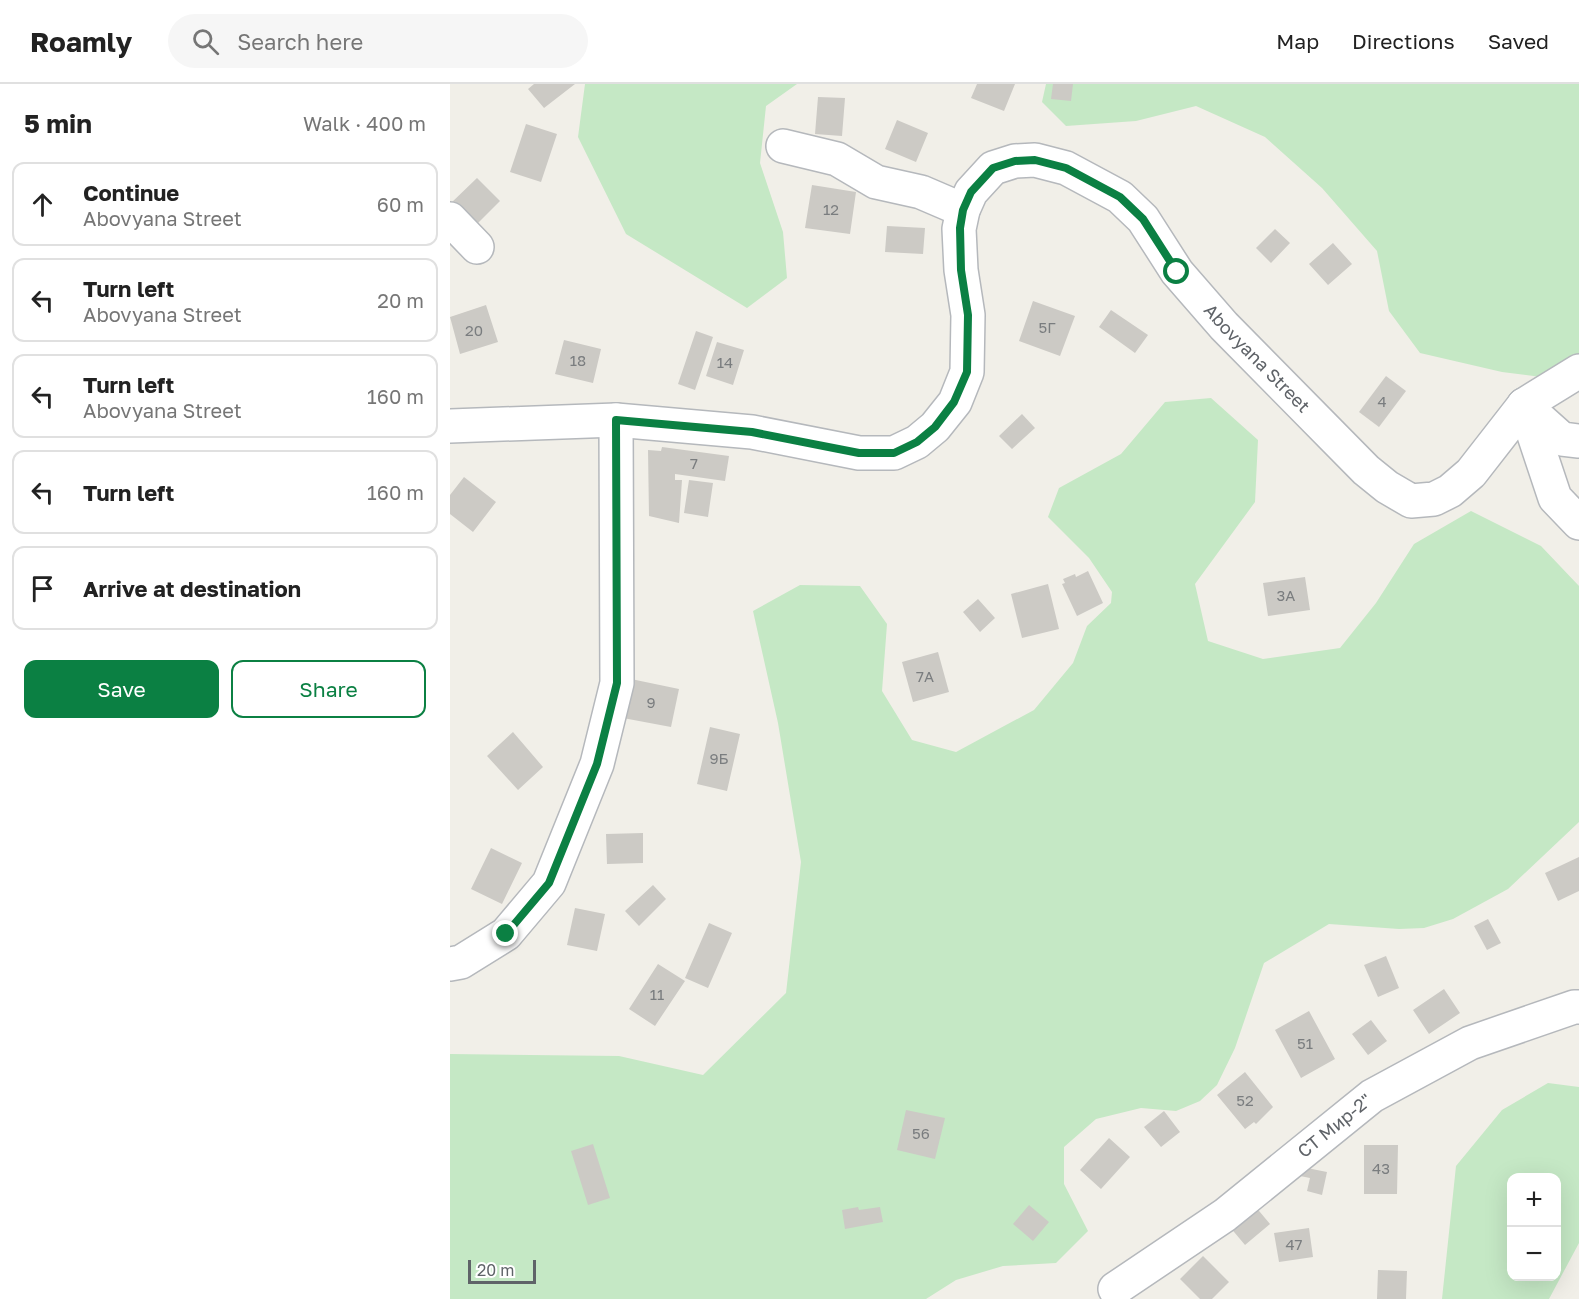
<!DOCTYPE html>
<html lang="en">
<head>
<meta charset="utf-8">
<style>
  body { margin:0; font-family:"Golos Text",sans-serif; background:#f6f6f6; color:#222 }
  .controls { position:absolute; right:18px; bottom:18px; display:grid; overflow:hidden; border-radius:12px; box-shadow:0 6px 24px #0002 }
  .controls button { width:54px; height:54px; display:grid; place-items:center; padding:0; border:0; border-bottom:2px solid #e0e0e0; background:#fff; color:#222; font:30px sans-serif }
  .scale { position:absolute; left:18px; bottom:15px; width:68px; box-sizing:border-box; padding-left:6px; border:3px solid #5f6368; border-top:0; font-size:16px; line-height:21px; white-space:nowrap; color:#5f6368; -webkit-text-stroke:4px #fff; paint-order:stroke }
  .stop { position:absolute; width:18px; height:18px; margin:-14px; border:4px solid #0b8043; border-radius:50%; background:#fff }
  .stop.end { background:#0b8043; border-color:#fff; box-shadow:0 2px 6px #0008 }
  .list { margin:0; padding:0; list-style:none }
  h2 { display:flex; justify-content:space-between; align-items:center; height:78px; margin:0; padding:0 24px; font-size:26px }
  h2 small { font-size:20px; font-weight:400; color:#767676 }
  .list li { display:grid; grid-template-columns:39px 1fr auto; gap:18px; align-items:center; box-sizing:border-box; height:84px; margin:0 12px 12px; padding:0 12px; border:2px solid #e0e0e0; border-radius:12px }
  .list b { display:block; font-size:22px; white-space:nowrap }
  .list p { margin:0; font-size:20px; white-space:nowrap; color:#767676 }
  .list em { font-size:20px; font-style:normal; color:#767676 }
  .actions { display:flex; gap:12px; padding:18px 24px }
  .actions a { flex:1; padding:14px 0; border:2px solid #0b8043; border-radius:12px; text-align:center; font-size:21px; color:#0b8043 }
  .actions .main { background:#0b8043; color:#fff }
  .icon { flex:none; width:33px; height:33px; fill:none; stroke:currentColor; stroke-width:2; stroke-linecap:round; stroke-linejoin:round }
  .map { position:relative; flex:none; width:1129px; height:1215px; overflow:hidden }
  header { display:flex; align-items:center; gap:36px; box-sizing:border-box; height:84px; padding:0 30px; background:#fff; border-bottom:2px solid #e0e0e0 }
  header strong { font-size:28px }
  nav { display:flex; gap:33px; margin-inline-start:auto; font-size:21px }
  .search { width:420px; height:54px; background:#f6f6f6; display:flex; align-items:center; gap:15px; box-sizing:border-box; padding:0 21px; border-radius:33px; color:#767676; font-size:22px }
  main { display:flex }
  aside { flex:1; background:#fff }
  .map>svg:first-child { display:block }
</style>
</head>
<body>
<header>
<strong>Roamly</strong>
<div class="search"><svg class="icon" aria-label="search" viewBox="0 0 24 24"><circle cx="10" cy="10" r="6"/><path d="M15 15l6 6"/></svg>Search here</div>
<nav><a>Map</a><a>Directions</a><a>Saved</a></nav>
</header>
<main>
<aside>
<h2>5 min<small>Walk · 400 m</small></h2>
<ul class="list">
<li><svg class="icon" aria-label="ahead" viewBox="0 0 24 24"><path d="M12 20V5M6 11l6-6 6 6"/></svg><div><b>Continue</b><p>Abovyana Street</p></div><em>60 m</em></li>
<li><svg class="icon" aria-label="left" viewBox="0 0 24 24"><path d="M17 20v-9H6M10 6l-5 5 5 5"/></svg><div><b>Turn left</b><p>Abovyana Street</p></div><em>20 m</em></li>
<li><svg class="icon" aria-label="left" viewBox="0 0 24 24"><path d="M17 20v-9H6M10 6l-5 5 5 5"/></svg><div><b>Turn left</b><p>Abovyana Street</p></div><em>160 m</em></li>
<li><svg class="icon" aria-label="left" viewBox="0 0 24 24"><path d="M17 20v-9H6M10 6l-5 5 5 5"/></svg><div><b>Turn left</b></div><em>160 m</em></li>
<li><svg class="icon" aria-label="arrive" viewBox="0 0 24 24"><path d="M6 21V4h12l-3 4 3 4H6"/></svg><div><b>Arrive at destination</b></div></li>
</ul>
<div class="actions"><a class="main">Save</a><a>Share</a></div>
</aside>
<div class="map">
<svg width="1129" height="1215" viewBox="0 0 1129 1215">
  <rect width="100%" height="100%" fill="#f1efe8"/>
  <path fill="#c5e8c5" fill-rule="evenodd" d="M135,0H347L316,22L310,79L333,148L337,194L297,224L176,150L128,53Z
    M596,0H1129V298L1052,288L970,269L939,227L927,167L872,104L815,53L746,22L686,37L616,42L592,18Z
    M761,314L808,356L805,418L745,500L758,557L813,575L890,564L926,519L964,460L1021,427L1091,462L1129,502V738L1058,805L1003,835L974,844L949,845L879,840L814,879L785,964L767,1001L750,1017L726,1027L691,1024L646,1035L614,1063V1100L638,1147L606,1179L553,1182L506,1196L476,1215H0V970L169,972L253,991L336,909L351,778L328,639L303,527L350,501L410,502L437,540L432,607L462,656L506,668L584,626L623,579L637,542L661,519L662,508L639,474L598,433L609,404L671,370L715,318Z
    M1098,999L1129,1003V1159L1099,1215H992L1006,1082L1052,1026ZM1062,1094H1106V1192H1062Z"/>
  <path fill="#cccac5" d="M84,0H125L94,24L78,5Z
    M527,0H565L554,27L521,14Z
    M603,0H623L621,17L601,15Z
    M368,13L395,14L392,52L365,50Z
    M447,36L478,49L466,78L435,65Z
    M76,40L107,50L91,98L60,88Z
    M27,94L50,117L23,144L0,120Z
    M362,101L406,108L400,150L355,144Z
    M437,142L475,144L473,170L435,168Z
    M825,145L840,159L821,179L806,164Z
    M883,159L902,180L878,201L859,180Z
    M583,217L625,232L610,272L569,257Z
    M36,221L48,258L10,270L0,233Z
    M661,226L698,251L685,269L649,243Z
    M246,247L263,253L245,306L228,300Z
    M114,256L151,265L143,299L105,290Z
    M267,258L294,266L283,301L256,292Z
    M936,292L956,307L929,343L909,328Z
    M572,330L585,344L562,365L549,352Z
    M212,363L279,372L275,397L225,390V396H232L229,439L199,432L198,366L211,367Z
    M14,393L46,418L23,448L0,430V411Z
    M239,396L263,399L258,433L234,429Z
    M638,487L653,519L627,532L612,500L615,499L613,495L625,490L626,493Z
    M855,493L860,526L818,532L813,499Z
    M598,500L609,545L572,554L561,510Z
    M528,515L545,534L530,548L513,528Z
    M488,568L499,608L463,618L452,578Z
    M181,595L229,605L221,643L173,634Z
    M260,643L290,650L277,707L247,700Z
    M63,648L93,683L68,706L37,672Z
    M193,749V779L157,780L156,750Z
    M41,764L72,779L52,820L21,805Z
    M1129,773V807L1108,817L1095,789Z
    M203,801L216,815L189,842L175,827Z
    M125,824L155,830L147,867L117,861Z
    M1038,835L1051,859L1037,866L1024,842Z
    M259,839L282,849L258,904L235,894Z
    M936,872L949,904L928,913L914,881Z
    M208,880L235,897L205,942L179,925Z
    M994,905L1010,929L979,950L963,926Z
    M859,927L885,975L851,994L825,946Z
    M921,936L937,957L918,971L902,950Z
    M795,988L823,1023L806,1040L804,1038L795,1045L767,1011Z
    M456,1026L495,1034L485,1075L447,1066Z
    M714,1027L730,1048L711,1063L694,1043Z
    M659,1054L680,1073L651,1105L630,1086Z
    M143,1060L160,1114L138,1121L121,1067Z
    M914,1061H948L947,1110H914Z
    M852,1083L877,1088L872,1111L857,1107L860,1094L850,1092Z
    M799,1115L820,1140L795,1161L774,1136Z
    M579,1121L599,1138L583,1157L563,1140Z
    M408,1123L409,1126L430,1123L433,1138L395,1145L392,1126Z
    M859,1144L863,1173L829,1178L824,1149Z
    M753,1172L779,1198L762,1215H750L730,1195Z
    M928,1186L957,1187L956,1215H927Z"/>
  <g fill="none" stroke-linecap="round" stroke-linejoin="round">
    <g stroke="#b5b8bc" stroke-width="36">
      <g id="minor">
        <path d="M333,62L387,75L426,98L471,108L513,126"/>
        <path d="M0,135L27,163"/>
        <path d="M1074,321L1105,414L1129,439"/>
        <path d="M1074,321L1112,355L1129,357"/>
        <path id="s1" d="M0,342L166,336L302,348L409,369H444L467,358L485,343L505,318L517,288L518,231L511,186L509,145L513,126L521,108L543,84L565,77L585,76L616,84L670,113L693,135L727,188L774,242L916,386L937,403L961,417L984,415L1000,407L1021,389L1074,321L1129,287"/>
        <path d="M0,880L11,878L56,850L99,799L147,680L167,599L166,336"/>
        <path id="s2" d="M665,1205L775,1131L922,1012L1020,959L1124,923H1129"/>
      </g>
    </g>
    <use href="#minor" stroke="#fff" stroke-width="33"/>
  </g>
  <g fill="none" stroke-linecap="round" stroke-linejoin="round">
    <path stroke="#0b8043" stroke-width="8" d="M56,850L99,799L147,680L167,599L166,336L302,348L409,369H444L467,358L485,343L504,318L517,288L518,231L511,186L510,144L513,126L521,108L543,84L565,77L585,76L616,84L670,113L693,135L727,188"/>
  </g>
  <g text-anchor="middle" stroke-width="4.5" stroke-linejoin="round" paint-order="stroke">
    <g font-size="15" fill="#7a7d7f">
      <text x="381" y="131">12</text>
      <text x="597" y="249">5Г</text>
      <text x="24" y="252">20</text>
      <text x="128" y="282">18</text>
      <text x="275" y="284">14</text>
      <text x="932" y="323">4</text>
      <text x="244" y="385">7</text>
      <text x="836" y="517">3А</text>
      <text x="475" y="598">7А</text>
      <text x="201" y="624">9</text>
      <text x="269" y="680">9Б</text>
      <text x="207" y="916">11</text>
      <text x="855" y="965">51</text>
      <text x="795" y="1022">52</text>
      <text x="471" y="1055">56</text>
      <text x="931" y="1090">43</text>
      <text x="844" y="1166">47</text>
    </g>
    <g font-size="18" fill="#5f6368" stroke="#fff">
      <text dy="6" stroke="none"><textPath href="#s1" startOffset="1124">Abovyana Street</textPath></text>
      <text dy="6" stroke="none"><textPath href="#s2" startOffset="274">СТ Мир-2"</textPath></text>
    </g>
  </g>
</svg>
<div class="controls">
<button>+</button>
<button>−</button>
</div>
<div class="scale">20 m</div>
<div class="stop" style="left:727px;top:188px"></div>
<div class="stop end" style="left:56px;top:850px"></div>
</div>
</main>
</body>
</html>
